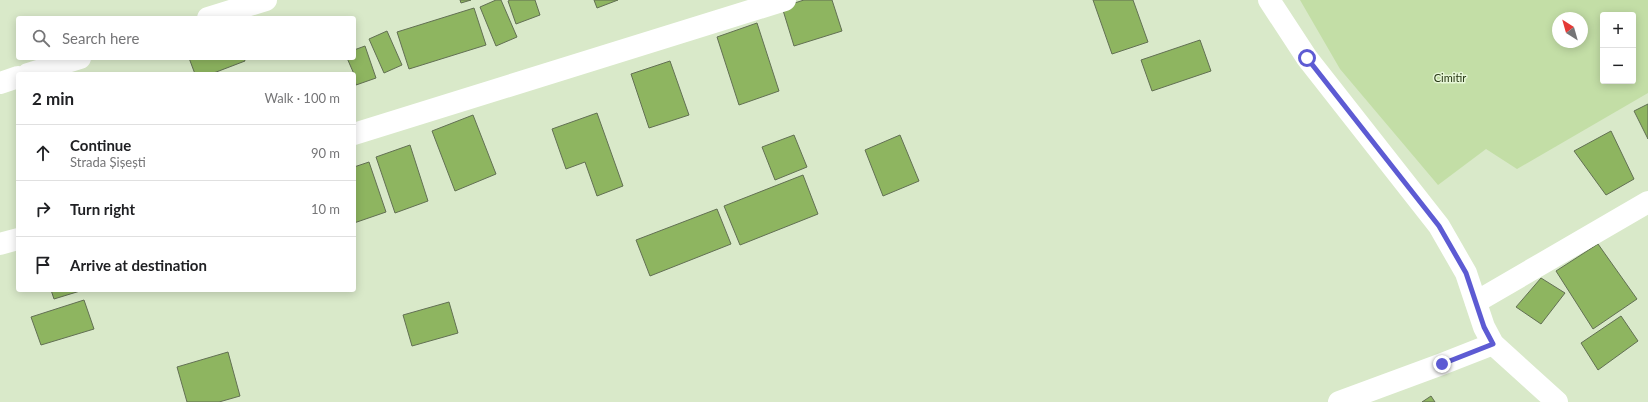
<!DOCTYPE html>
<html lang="en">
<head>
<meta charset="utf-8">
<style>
  body { margin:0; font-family:Lato,sans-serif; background:#f6f6f6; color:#202124 }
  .controls { position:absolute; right:12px; top:12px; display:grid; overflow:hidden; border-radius:4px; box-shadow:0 2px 10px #0003 }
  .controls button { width:36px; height:36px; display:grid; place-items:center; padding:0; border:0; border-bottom:1px solid #e0e0e0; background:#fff; color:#202124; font:20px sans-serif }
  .compass { position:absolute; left:1552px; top:12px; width:36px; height:36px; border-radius:50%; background:#fff; box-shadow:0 2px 10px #0003; rotate:323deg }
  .stop { position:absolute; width:12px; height:12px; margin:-9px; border:3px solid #5d5bd3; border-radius:50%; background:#fff }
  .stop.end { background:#5d5bd3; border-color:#fff; box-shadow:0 1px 4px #0008 }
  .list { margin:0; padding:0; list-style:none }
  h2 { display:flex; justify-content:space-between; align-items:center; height:52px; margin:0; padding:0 16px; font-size:17px }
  h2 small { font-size:13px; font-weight:400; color:#757577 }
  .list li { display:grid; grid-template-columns:26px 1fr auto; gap:12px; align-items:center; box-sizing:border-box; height:56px; padding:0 16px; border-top:1px solid #e0e0e0 }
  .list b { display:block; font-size:15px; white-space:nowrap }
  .list p { margin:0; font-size:13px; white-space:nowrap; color:#757577 }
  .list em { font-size:13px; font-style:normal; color:#757577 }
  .icon { flex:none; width:22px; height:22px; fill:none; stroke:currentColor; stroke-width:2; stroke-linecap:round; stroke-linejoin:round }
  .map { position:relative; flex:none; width:1648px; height:402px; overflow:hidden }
  .search { position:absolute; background:#fff; box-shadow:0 2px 10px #0003; left:16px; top:16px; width:340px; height:44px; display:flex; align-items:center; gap:10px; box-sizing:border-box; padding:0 14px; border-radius:4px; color:#757577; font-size:15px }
  .panel { position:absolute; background:#fff; box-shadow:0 2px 10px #0003; left:16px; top:72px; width:340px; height:220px; border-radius:4px }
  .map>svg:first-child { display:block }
</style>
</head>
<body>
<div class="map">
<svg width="1648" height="402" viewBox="0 0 1648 402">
  <rect width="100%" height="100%" fill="#d9e9c9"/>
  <path fill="#c3dea6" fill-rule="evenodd" d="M1300,0H1648V93L1517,169L1486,149L1438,185L1340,69ZM1603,15H1633V81H1603ZM1558,18H1582V42H1558Z"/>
  <path fill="#8eb560" stroke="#627053" d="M460,0H471L461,3Z
    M496,0H501L517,37L496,46L480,7Z
    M510,0H535L540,15L516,24L508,1Z
    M594,0H618L597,8Z
    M804,0H832L842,31L794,46L782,7Z
    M1093,0H1133L1148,42L1112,54Z
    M474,8L486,45L409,69L397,32Z
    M757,23L779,91L739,105L717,37Z
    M387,31L402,65L384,73L369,39Z
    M1200,40L1211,71L1152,91L1141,60Z
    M365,46L376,78L356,85L354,74L347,58H354V50Z
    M189,58H244L245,61L211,74H195Z
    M670,61L689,115L649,128L631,74Z
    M1648,104V139L1634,111Z
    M597,113L623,186L597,196L585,162L566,169L552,129Z
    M473,115L496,174L455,191L432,131Z
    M1611,131L1634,179L1606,195L1574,151Z
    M794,135L807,167L775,180L762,147Z
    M900,135L919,181L883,196L865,150Z
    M410,145L428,201L395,213L376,157Z
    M369,162L386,212L354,223V167Z
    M803,175L818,214L740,245L724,206Z
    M717,209L731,244L650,276L636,240Z
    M1598,244L1637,299L1593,329L1556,271Z
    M1541,278L1565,293L1541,324L1516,307Z
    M51,290H79L80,291L54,299Z
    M84,300L94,329L41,345L31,317Z
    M449,302L458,333L412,346L403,315Z
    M1621,316L1638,341L1598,370L1581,343Z
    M228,352L240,396L219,402H187L177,367Z
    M1431,396L1435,402H1422Z"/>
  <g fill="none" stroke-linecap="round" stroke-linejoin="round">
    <path stroke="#fff" stroke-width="22" d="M208,18L266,0
      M28,74L80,58
      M0,83L18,77
      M354,134L785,0
      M0,244L18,239
      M1476,302L1648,202
      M1339,402L1442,364L1493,344"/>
    <path stroke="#fff" stroke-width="22" d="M1269,0L1307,58L1439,226L1466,273L1484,327L1493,344L1557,402"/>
  </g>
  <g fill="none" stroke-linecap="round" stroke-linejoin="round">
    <path stroke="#5d5bd3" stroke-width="5" d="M1307,58L1439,226L1466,273L1484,327L1493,344L1442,364"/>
  </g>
  <g text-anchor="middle" stroke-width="3" stroke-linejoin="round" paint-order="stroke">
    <g font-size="11" fill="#273714" stroke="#e6f6d6">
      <text x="1450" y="82">Cimitir</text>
    </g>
  </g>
</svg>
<div class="controls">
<button>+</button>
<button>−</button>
</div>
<svg class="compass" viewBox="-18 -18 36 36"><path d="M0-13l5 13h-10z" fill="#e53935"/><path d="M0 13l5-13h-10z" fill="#757577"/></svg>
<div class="stop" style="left:1307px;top:58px"></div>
<div class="stop end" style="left:1442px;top:364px"></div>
<div class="search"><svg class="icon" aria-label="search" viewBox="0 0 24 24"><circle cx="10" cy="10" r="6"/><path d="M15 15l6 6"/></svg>Search here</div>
<section class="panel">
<h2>2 min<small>Walk · 100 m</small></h2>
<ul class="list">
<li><svg class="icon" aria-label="ahead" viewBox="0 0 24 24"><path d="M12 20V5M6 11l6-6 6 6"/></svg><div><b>Continue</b><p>Strada Șișești</p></div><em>90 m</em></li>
<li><svg class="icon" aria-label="right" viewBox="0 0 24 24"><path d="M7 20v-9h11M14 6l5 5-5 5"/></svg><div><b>Turn right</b></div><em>10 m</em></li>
<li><svg class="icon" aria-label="arrive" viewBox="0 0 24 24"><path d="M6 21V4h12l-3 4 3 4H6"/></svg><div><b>Arrive at destination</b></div></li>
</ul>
</section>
</div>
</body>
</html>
